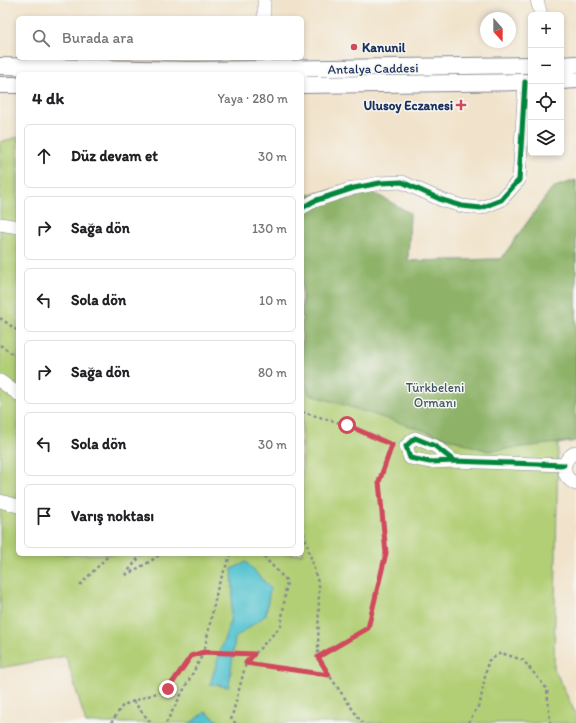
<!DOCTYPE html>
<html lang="tr">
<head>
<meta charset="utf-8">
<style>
  body { margin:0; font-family:Itim,sans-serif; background:#f6f6f6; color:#202124 }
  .controls { position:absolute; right:12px; top:12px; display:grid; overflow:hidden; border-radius:6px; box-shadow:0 2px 6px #0003 }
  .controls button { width:36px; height:36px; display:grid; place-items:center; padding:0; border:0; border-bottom:1px solid #e0e0e0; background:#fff; color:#202124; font:20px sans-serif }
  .compass { position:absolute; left:480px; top:12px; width:36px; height:36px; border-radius:50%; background:#fff; box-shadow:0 2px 6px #0003; rotate:159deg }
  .stop { position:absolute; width:12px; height:12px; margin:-9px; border:3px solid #d1495b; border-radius:50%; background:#fff }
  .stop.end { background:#d1495b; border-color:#fff; box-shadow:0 1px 4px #0008 }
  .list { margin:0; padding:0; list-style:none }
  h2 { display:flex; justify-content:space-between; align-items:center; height:52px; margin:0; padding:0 16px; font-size:17px }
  h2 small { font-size:13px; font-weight:400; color:#757577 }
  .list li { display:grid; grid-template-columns:26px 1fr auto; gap:12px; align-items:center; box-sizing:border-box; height:64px; margin:0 8px 8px; padding:0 8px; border:1px solid #e0e0e0; border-radius:6px }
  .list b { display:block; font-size:15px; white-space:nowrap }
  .list em { font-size:13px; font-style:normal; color:#757577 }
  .icon { flex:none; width:22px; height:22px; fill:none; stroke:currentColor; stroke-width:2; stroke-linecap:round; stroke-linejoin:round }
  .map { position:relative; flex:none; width:576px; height:723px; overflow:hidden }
  .search { position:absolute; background:#fff; box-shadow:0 2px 6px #0003; left:16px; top:16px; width:288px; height:44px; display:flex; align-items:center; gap:10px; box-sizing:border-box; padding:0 14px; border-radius:6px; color:#757577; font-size:15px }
  .panel { position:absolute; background:#fff; box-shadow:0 2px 6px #0003; left:16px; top:72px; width:288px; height:484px; border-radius:6px }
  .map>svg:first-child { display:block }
</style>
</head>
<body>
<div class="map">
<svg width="576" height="723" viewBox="0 0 576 723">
  <rect width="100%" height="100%" fill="#f6f6f2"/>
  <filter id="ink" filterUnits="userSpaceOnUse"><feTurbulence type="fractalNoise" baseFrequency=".025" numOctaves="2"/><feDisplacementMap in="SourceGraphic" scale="8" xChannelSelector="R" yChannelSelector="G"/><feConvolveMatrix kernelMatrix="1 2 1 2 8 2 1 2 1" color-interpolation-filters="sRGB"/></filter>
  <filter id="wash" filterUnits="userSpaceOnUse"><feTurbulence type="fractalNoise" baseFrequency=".012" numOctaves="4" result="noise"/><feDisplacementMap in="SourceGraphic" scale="16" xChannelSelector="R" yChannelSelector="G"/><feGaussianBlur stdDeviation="0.9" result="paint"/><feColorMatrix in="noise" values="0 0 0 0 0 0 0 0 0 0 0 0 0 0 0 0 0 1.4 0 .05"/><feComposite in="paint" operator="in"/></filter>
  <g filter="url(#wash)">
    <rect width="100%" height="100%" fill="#f1e3cb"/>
    <path fill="#b2cf76" stroke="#667f6a" d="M18,137V554H302V196L410,213L408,261L501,259L552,188L576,180V441L558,444L554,668L576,715V723H86L66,656L0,668V142Z"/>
    <path fill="#8db267" stroke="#547062" d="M576,180V441L488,451L309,394L302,377V196L360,185L410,213L408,261L501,259L552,188Z"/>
    <path fill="#57c4d0" stroke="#397a97" d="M246,562L270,588L266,615L235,638L229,687L210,684L230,621L233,592L232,569Z
      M206,712L221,723H190Z"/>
  </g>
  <g filter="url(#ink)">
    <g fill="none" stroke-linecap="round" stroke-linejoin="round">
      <g stroke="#868994" stroke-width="14">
        <path id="minor" d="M264,0V18
          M537,0L541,15
          M302,208L314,201L354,188L380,183L402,182L442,200L462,206L481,208L501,200L519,180L525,82
          M0,224L18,227
          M0,381L18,394
          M576,452C561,460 560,476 576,484
          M454,461L435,446L415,438L406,446L410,458L430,462L454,461L564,465
          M0,501L18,506"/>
      </g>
      <g stroke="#868994" stroke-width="18">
        <path id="major" d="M561,65L576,64
          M0,66L191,70L531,65
          M561,81L576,80
          M0,85H18
          M302,85L531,82"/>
      </g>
      <path stroke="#868994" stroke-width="2.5" stroke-dasharray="3 3" stroke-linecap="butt" d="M0,318L18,331
        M0,345L18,358
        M302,412L347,425L392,445
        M302,527L319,586L318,657L329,675L362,723
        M142,554L124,576L151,561L160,554
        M80,585L110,554
        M318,657L368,628L386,553L379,482L392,445H394
        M246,663L328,675
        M133,701L151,723
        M111,723L123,705L168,689L191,656L204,652L254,654
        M166,723L204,652L218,586L231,554H237
        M236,723L231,720L246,663L281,626L287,581L261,554
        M468,723L480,703L488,661L501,653L523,660L547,689L550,723"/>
      <use href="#minor" stroke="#fff" stroke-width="13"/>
      <use href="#major" stroke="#fff" stroke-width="16"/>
      <g stroke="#f6f6f2" stroke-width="8">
        <path id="cycleway" d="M302,208L314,201L354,188L380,183L402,182L442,200L462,206L481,208L501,200L519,180L525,82
          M454,461L435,446L415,438L406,446L410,458L430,462L454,461L564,465"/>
      </g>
      <use href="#cycleway" stroke="#00873e" stroke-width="5"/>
    </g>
  </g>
  <g fill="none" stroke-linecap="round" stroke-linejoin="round" filter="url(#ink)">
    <path stroke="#d1495b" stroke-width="5" d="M168,689L191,656L204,652L254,654L246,663L329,675L318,657L368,628L386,553L379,482L392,445L347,425"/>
  </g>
  <g fill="#d1495b" stroke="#f6f6f2" stroke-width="1.5">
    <circle cx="354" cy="47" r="4"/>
    <path d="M459 99h4v4h4v4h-4v4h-4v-4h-4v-4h4z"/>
  </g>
  <g text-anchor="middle" stroke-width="3" stroke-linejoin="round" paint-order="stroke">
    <g font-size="13" font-weight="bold" fill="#1b2f5e" stroke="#f6f6f2" text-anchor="start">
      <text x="362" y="52">Kanunil</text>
      <text x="453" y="110" text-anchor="end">Ulusoy Eczanesi</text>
    </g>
    <g font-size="13" fill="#1b2f5e" stroke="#f6f6f2">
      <text transform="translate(373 68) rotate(-1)" y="5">Antalya Caddesi</text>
    </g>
    <g font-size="13" fill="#415764" stroke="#f6f6f2">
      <text x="435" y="392">Türkbeleni<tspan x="435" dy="15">Ormanı</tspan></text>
    </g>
  </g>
</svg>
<div class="controls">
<button>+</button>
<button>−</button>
<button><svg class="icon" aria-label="locate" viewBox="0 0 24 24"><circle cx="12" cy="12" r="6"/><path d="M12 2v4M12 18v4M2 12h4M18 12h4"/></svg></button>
<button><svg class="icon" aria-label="layers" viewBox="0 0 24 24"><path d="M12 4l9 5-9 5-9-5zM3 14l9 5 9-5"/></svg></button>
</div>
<svg class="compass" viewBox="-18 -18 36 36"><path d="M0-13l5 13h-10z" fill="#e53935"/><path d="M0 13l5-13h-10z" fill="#757577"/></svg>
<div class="stop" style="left:347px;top:425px"></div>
<div class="stop end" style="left:168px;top:689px"></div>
<div class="search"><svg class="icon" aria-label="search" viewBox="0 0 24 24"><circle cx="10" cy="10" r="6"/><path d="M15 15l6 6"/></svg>Burada ara</div>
<section class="panel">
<h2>4 dk<small>Yaya · 280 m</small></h2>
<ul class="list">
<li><svg class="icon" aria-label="ahead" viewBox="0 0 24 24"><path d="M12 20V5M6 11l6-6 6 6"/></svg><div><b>Düz devam et</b></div><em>30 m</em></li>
<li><svg class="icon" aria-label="right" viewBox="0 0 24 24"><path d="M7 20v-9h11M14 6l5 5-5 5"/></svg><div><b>Sağa dön</b></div><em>130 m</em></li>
<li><svg class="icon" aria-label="left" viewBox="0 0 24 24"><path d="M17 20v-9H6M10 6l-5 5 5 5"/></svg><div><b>Sola dön</b></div><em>10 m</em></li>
<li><svg class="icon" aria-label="right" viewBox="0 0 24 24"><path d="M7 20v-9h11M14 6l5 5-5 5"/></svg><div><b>Sağa dön</b></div><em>80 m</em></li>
<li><svg class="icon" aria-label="left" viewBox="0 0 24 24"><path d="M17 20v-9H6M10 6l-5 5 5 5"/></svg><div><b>Sola dön</b></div><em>30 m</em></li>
<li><svg class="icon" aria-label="arrive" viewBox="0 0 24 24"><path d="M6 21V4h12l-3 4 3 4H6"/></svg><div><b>Varış noktası</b></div></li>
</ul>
</section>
</div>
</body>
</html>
